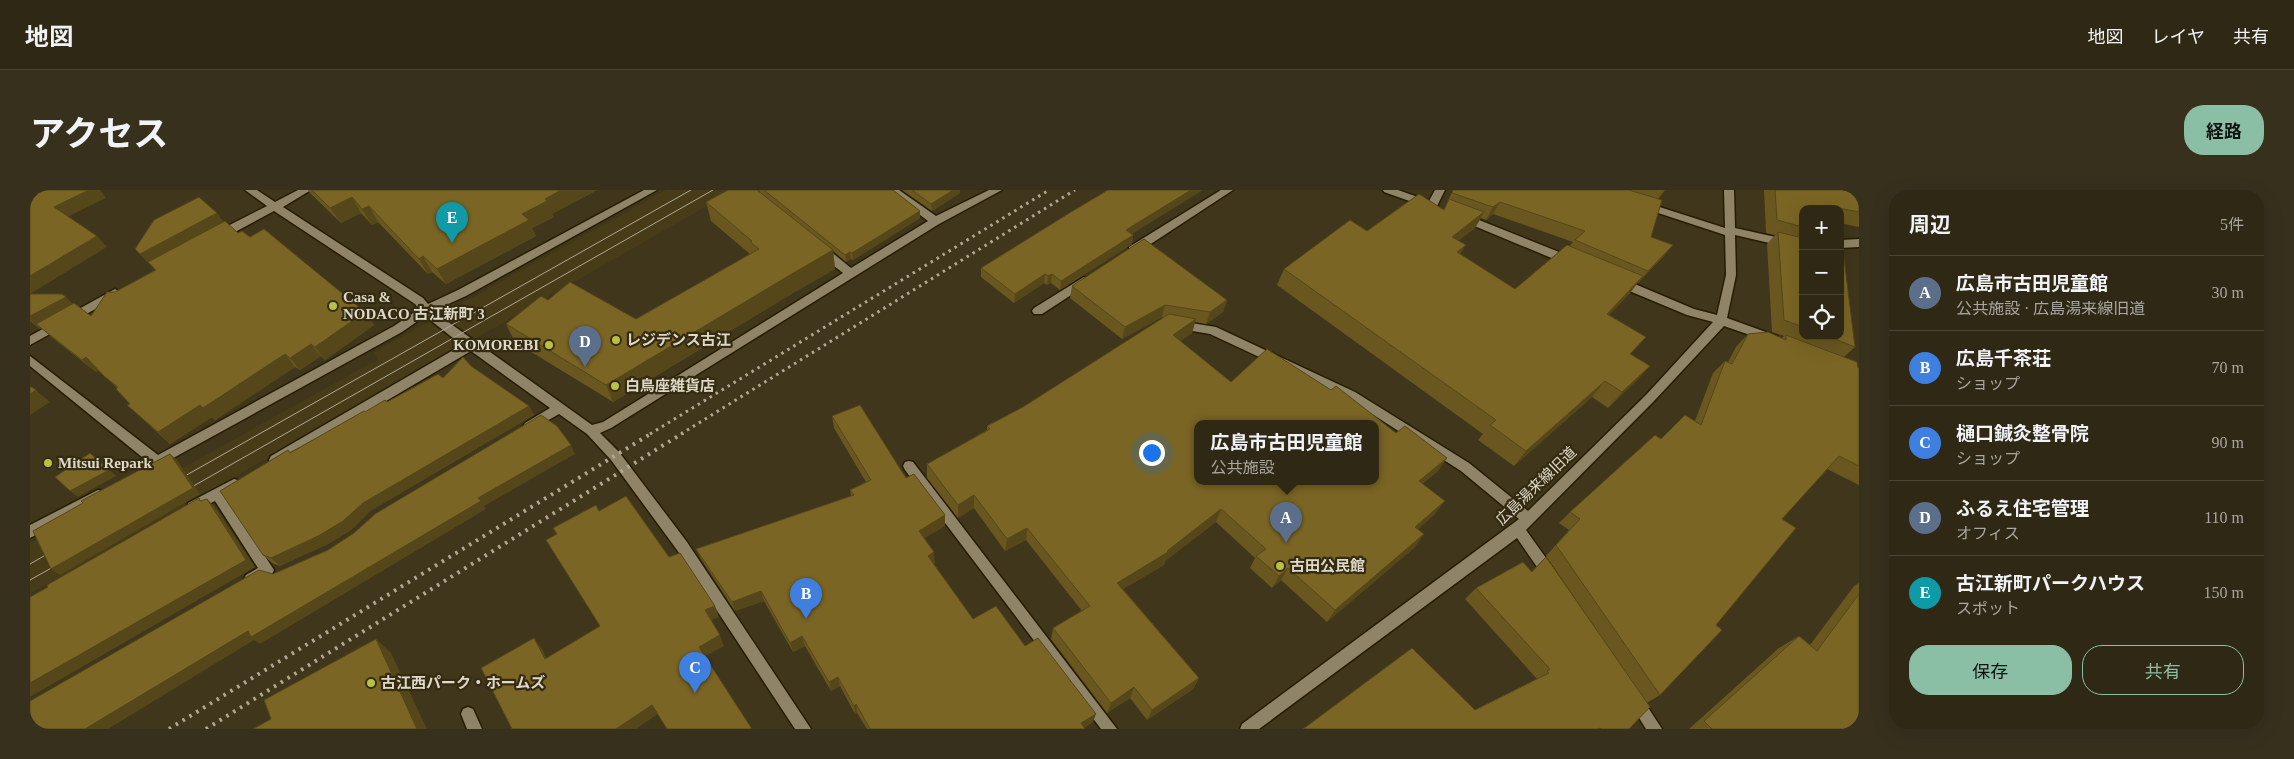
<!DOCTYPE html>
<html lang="ja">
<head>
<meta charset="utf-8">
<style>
  body { margin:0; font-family:"Times New Roman","Noto Sans JP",serif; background:#37301d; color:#f1f3f6 }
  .controls { position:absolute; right:15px; top:15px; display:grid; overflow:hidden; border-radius:10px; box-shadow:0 5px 20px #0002 }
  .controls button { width:45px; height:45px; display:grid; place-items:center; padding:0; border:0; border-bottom:1px solid #4a4434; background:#2f2814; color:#f1f3f6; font:25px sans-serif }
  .you { position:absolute; left:1121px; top:262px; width:18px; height:18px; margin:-12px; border:4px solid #fff; border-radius:50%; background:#1a73e8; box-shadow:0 0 0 8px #1a73e833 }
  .badge { display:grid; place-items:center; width:32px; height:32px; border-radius:50%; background:#8abfa5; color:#fff; font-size:16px; font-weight:700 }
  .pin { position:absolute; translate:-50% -41px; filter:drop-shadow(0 1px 2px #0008) }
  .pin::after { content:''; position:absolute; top:26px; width:18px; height:15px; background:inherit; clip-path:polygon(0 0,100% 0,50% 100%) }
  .popup { position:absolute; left:1164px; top:230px; width:185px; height:65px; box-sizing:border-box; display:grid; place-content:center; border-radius:10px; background:#2f2814; filter:drop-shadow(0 1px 4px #0005); font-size:16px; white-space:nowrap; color:#a7a6a0 }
  .popup b { font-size:19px; color:#f1f3f6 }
  .popup::after { content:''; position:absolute; left:50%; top:100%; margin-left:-10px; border:10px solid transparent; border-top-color:#2f2814 }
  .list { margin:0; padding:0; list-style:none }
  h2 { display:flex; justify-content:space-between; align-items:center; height:65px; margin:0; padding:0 20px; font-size:21px }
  h2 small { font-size:16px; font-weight:400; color:#a7a6a0 }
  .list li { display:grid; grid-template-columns:32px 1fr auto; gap:15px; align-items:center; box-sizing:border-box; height:75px; padding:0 20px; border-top:1px solid #4a4434 }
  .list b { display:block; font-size:19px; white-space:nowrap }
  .list p { margin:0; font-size:16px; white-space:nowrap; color:#a7a6a0 }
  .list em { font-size:16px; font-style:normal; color:#a7a6a0 }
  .actions { display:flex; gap:10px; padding:15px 20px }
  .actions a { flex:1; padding:11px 0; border:1px solid #8abfa5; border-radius:20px; text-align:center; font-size:18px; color:#8abfa5 }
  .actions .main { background:#8abfa5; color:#111 }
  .icon { flex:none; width:28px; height:28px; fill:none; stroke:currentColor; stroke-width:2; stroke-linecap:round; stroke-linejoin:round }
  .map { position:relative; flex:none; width:1829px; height:539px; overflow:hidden; border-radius:20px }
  header { display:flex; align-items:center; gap:30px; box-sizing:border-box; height:70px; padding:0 25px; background:#2f2814; border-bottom:1px solid #4a4434 }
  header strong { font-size:24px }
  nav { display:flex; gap:28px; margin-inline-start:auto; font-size:18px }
  .intro { display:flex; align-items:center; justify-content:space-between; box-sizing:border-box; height:120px; padding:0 30px }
  h1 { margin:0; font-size:35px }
  .button { padding:12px 22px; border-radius:20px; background:#8abfa5; color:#111; font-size:18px; font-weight:700 }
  main { display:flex; gap:30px; padding:0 30px }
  aside { flex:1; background:#2f2814; border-radius:20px; box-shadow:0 5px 20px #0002 }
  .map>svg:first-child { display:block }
</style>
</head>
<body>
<header>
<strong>地図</strong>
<nav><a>地図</a><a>レイヤ</a><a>共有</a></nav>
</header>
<div class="intro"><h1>アクセス</h1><a class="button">経路</a></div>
<main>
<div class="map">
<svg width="1829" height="539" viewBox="0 0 1829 539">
  <rect width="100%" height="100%" fill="#3f361b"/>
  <path fill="#473b18" d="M636,0H705L0,404V353L12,346L16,354L348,169L344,162Z"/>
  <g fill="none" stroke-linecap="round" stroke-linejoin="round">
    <g stroke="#261d03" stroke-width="3">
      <path id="minor" d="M215,0H227L245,12L268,0H281L253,17L393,108L398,114L428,100L614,0H627L436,106L403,121L562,235L573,232L813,83L786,62V56H794L821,78L898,31L857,0H869L906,26L959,0H972L909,34L581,238L570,243L589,262L657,352L781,539H765L647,360L581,270L557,244L529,224L503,239H495L493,236L495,233L520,218L441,161L249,274H241L239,270L241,266L432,155L395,126L372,142L127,277L123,276L0,176V166L128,265L364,136L389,119L385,114L244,21L192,49H184V43L237,16Z
        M1191,0H1203L1107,63H1099V57Z
        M1353,0H1368L1399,11L1405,0H1415L1406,18L1402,19L1354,2Z
        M1694,0H1704L1705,38L1773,53V61L1705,45L1706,85L1697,128L1747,146L1749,149L1747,152L1743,153L1694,136L1624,211L1496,340L1526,382L1528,386L1526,390L1521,392L1516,390L1487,348L1229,539H1210L1212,534L1489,329L1431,281L1317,208L1180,144L1145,138L1143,135L1145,132L1149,131L1186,137L1325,202L1439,273L1498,321L1616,205L1683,132L1657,125L1585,95L1584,92L1585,89H1593L1664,119L1687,125L1696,85L1695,45L1610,17L1609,15L1614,12L1695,38Z
        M1434,24L1544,68L1545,71L1540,75L1536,74L1430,30L1429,28Z
        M1829,49V57L1810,58V50Z
        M1054,87L1059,91L1058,94L1012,124H1004L1002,121L1004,118Z
        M85,99L91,103L89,106L0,155V146Z
        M879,271L883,272L1087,539H1071L875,280L873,276L875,272Z
        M204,289L208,290L210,294L208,298L195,305L244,380L242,384L221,395L216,393L214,389L216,385L228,378L185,311L163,322L158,321L157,317L158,313Z
        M68,300L73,301L74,305L73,309L0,348V335Z
        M1605,503L1610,505L1632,539H1616L1598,510L1600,505Z
        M438,517L443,519L452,539H437L431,524L433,519Z"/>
    </g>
    <use href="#minor" fill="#8f8467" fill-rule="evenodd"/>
    <path stroke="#afa895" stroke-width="1" d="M146,291L661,0
      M153,302L683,0
      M0,374L26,359
      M0,390L34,371"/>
    <path stroke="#afa895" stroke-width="3" stroke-dasharray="2.5 4.5" stroke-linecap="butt" d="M620,244L1019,0
      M651,244L1045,0"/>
    <path stroke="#afa895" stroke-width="4" stroke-dasharray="2.5 5.5" stroke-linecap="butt" d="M139,539L622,243
      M176,539L653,243"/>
  </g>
  <path fill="#69571f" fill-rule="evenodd" d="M278,0H567L522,24L524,27L502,38L506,46L416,94L402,82L398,84L348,32L342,35L331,23L311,33L280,3Z
    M729,0H863L890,28L823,70L821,69L816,72L803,61L805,79L763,103L583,212L485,152L476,134L518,110L606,129L720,64L681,31L676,12L730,2Z
    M872,0H930V3L902,21Z
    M1423,0H1635L1628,9L1621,47L1643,55L1633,67L1608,93H1607L1600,103L1579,125L1601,164L1620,176L1606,191L1578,218L1562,207L1484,276L1448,250L1453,244L1247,95L1254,79L1414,19ZM1463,24L1543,52L1540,56L1485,99L1430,64L1428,51L1445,38L1451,28L1456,30Z
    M1734,0H1829V37L1810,33V19H1773V146H1810L1825,157L1814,167L1829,178V295L1797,279L1752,329L1686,435L1630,505L1617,513L1599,539H1273L1445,520L1507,489L1435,409L1446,398L1502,381L1516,367L1583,463L1516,366L1539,340L1529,333L1540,322L1631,249L1665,231L1683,183L1695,171L1698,172L1706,157L1718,144L1752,148L1754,146L1742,142L1737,54L1745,45L1736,43Z
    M187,23L193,32L208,43L220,47L335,122L344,135L295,170L291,166L270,180L265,177L185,230L182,227L140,254L97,215L100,214L87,198L69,180L66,182L20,146L11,138L10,139L0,131V104L43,114L61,126L85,102L125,80L105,59Z
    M1102,44L1103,45L1102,54L1030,100L1021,93L1017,95L1014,93L984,113L951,87V78Z
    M1042,96L1197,110L1193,122L1176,134L1165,132L1162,143L1150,151L1201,192L1366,243L1417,268L1407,282L1392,294L1405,324L1388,339L1385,357L1297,432L1251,390L1242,398L1220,378L1225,368L1186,332L1135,371L1134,375L1093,399L1169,488L1163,499L1117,530L1100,508L1077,523L1021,449L1023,438L1052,421L996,350L975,361L944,318L928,328L897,288V274L957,240V236L993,217L1134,128L1132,127L1092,149L1040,108Z
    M441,176L499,216L504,225L340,321L321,340L298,354L250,376L242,373L233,365L260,262L335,222L357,212Z
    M802,226L876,288L915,336L894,348L905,373L903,374L943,429L995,456L1063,532L1054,538L1055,539H837L827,523L825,524L810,496L801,501L775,456L763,462L734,411L705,421L671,369L666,359L821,306L820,300L836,292L804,238Z
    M1829,393V539H1659L1749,458L1769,446L1780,455L1824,396Z"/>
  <path fill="#554719" d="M59,0H70L76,8L35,28L24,17Z
    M531,0H567L522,24L524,27L502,38L506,46L416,94L407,79L515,9Z
    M923,0H930V3L902,21L901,14Z
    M1161,0H1173L1094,49L1096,40Z
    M322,7L331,23L311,33L300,18Z
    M1470,12L1463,24L1456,30L1463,17Z
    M339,16L348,32L342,35L332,19Z
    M890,21V28L823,70L822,63Z
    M1454,22L1445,38L1412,63L1422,47Z
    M187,23L196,36L122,77L110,64Z
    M1103,45L1102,54L1030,100L1031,91Z
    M67,46L77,57L0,104V86Z
    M1436,55L1426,72L1427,62Z
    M1643,55L1633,67L1608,93L1618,81Z
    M803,60L805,79L763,103L583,212L576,195L760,85Z
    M820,62L821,69L816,72L815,65Z
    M393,66L402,82L398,84L389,69Z
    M1015,84L1014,93L984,113L985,104Z
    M1022,84L1021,93L1017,95L1018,86Z
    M1613,86L1600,103L1565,140L1577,124Z
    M36,107L47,118L6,134L10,138V139L0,130V126Z
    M1197,110L1193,122L1176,134L1180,122Z
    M1135,115L1132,127L1092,149L1095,137Z
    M335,122L344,135L295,170L285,157Z
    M1166,129L1162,143L1139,159L1143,145Z
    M281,154L291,166L270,180L260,168Z
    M255,164L265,177L185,230L182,227L140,254L128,242L170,215Z
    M56,167L70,180L66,182L52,170Z
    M1620,176L1606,191L1578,218L1592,202Z
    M1575,191L1562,207L1484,276L1496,261Z
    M6,200L20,212L0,225V204Z
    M499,216L504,225L340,321L321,340L298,354L250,376L241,368L333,313Z
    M541,255L545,264L454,316L456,319L230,454L224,450L78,539H55L218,441L448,308Z
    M140,264L147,270L170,304L30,385L21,379Z
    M1417,268L1407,282L1379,304L1389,291Z
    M68,269L86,286L48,307L40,301Z
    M944,305V318L928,328V315Z
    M177,309L186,318L225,377L0,507V493Z
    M1415,311L1405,324L1376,349L1385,337Z
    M1191,319L1186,332L1135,371L1134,375L1084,404L1087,393L1137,361Z
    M915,325V336L889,351V341Z
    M997,338L996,350L975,361L977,349Z
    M1394,344L1385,357L1297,432L1305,420Z
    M904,362L905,373L898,376V366Z
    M1258,378L1251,390L1242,398L1249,386Z
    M731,401L734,411L705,421L702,412Z
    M685,416L689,427L679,431L675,420Z
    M690,445L694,456L674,467L669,457Z
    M772,446L775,456L763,462L760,453Z
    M504,448L512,459L523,480L515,469Z
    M346,449L361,463L397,539H387Z
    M808,487L810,496L801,501L799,492Z
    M1169,488L1163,499L1117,530L1122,520Z
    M1104,497L1100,508L1077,523L1081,513Z
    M826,514L827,523L825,524L824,516Z
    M622,515L628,524L606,539H586Z
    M1066,524L1063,532L1053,539L1051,533Z"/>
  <path fill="#7a6524" stroke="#554719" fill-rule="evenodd" d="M0,0H59L24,17L67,46L0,86Z
    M282,0H531L515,9L517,11L492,24L499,30L407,79L393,66L389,69L339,16L332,19L322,7L300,18Z
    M698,0H727L803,60L760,85L576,195L476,134L511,106L518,110L540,92L606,129L729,59L720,52L722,51L676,12Z
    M734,0H863L890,21L822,63L820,62L815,65Z
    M882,0H923L901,14Z
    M1078,0H1161L1096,40L1103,45L1031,91L1022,84L1018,86L1015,84L985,104L951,78L1041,22Z
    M1423,0H1599L1632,10L1621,47L1643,55L1618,81L1545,50L1555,41L1470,12L1463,17L1422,3Z
    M1745,0H1829V22L1808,18L1773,19V37L1747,30Z
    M1389,4L1414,20L1419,9L1454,22L1422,47L1436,55L1427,62L1485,99L1537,55L1613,86L1577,124L1616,147L1600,164L1620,176L1592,202L1575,191L1496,261L1460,235L1466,230L1254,79L1320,30L1337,41Z
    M169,7L187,23L110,64L105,59L124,30Z
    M195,31L208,43L212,41L220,47L234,39L335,122L285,157L281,154L260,168L255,164L173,218L170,215L128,242L97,215L100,214L86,199L88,197L75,187L56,167L52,170L6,134L44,113L61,126L77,102H85L126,80L118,72Z
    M1810,36L1825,157L1797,146H1810Z
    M1748,42L1773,48V137L1754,130Z
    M1114,49L1197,110L1180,122L1135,115L1095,137L1042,96Z
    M0,104H32L36,107L0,126Z
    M1139,124L1166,129L1143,145L1201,192L1237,159L1301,200L1306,196L1366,243L1375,236L1417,268L1389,291L1415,311L1385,337L1394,344L1305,420L1258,378L1249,386L1226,366L1236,359L1191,319L1137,361L1138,362L1087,393L1169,488L1122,520L1104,497L1081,513L1023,438L1060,416L997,338L977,349L944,305L928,315L897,274L960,239L957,236L993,217ZM1167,234H1345V292H1167Z
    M1738,142L1756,150V145L1827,172L1828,178H1829V276L1809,266L1752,329L1766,338L1686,435L1692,440L1630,505L1526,355L1550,329L1540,322L1625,245L1631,249L1655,225L1671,235L1695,171L1702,174L1718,144Z
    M433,167L441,176L499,216L333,313L313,331L290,345L241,368L233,365L190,301L258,260L260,263L334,221L335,222L355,210L357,212L408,184L413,188Z
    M0,196L6,200L0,204Z
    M830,215L876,288L884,284L915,325L889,341L904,362L898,366L943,429L966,416L995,456L1008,448L1066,524L1051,533L1055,539H840L826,514L824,516L808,487L799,492L772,446L760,453L731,401L702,412L666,359L824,305L820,300L841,290L802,226Z
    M511,225L527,236L541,255L448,308L451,311L221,447L218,441L55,539H0V511L229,380L243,384L298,360L324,343L345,324Z
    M60,263L79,280L40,301L25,287Z
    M140,264L163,298L21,379L3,341L53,313L51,311Z
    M596,306L639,367L650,363L685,416L675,420L690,445L669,457L722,539H637L622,515L586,539H482L451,478L504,448L515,469L570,436L516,350L527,344L523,338L566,315L569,321Z
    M169,308L170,311L177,309L216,370L0,493V407L18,397L17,395Z
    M1516,367L1620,517L1599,539H1571L1570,538L1568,539H1273L1382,458L1445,520L1519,483L1517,481L1520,479L1446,398L1493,372L1502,382Z
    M1829,404V539H1682L1674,531L1769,446L1787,461Z
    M346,449L387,539H223L241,529L234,510Z"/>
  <g fill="#b9c046" stroke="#352b10" stroke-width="2">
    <circle cx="303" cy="116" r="5"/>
    <circle cx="586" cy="150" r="5"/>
    <circle cx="519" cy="155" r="5"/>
    <circle cx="585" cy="196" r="5"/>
    <circle cx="18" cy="273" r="5"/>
    <circle cx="1250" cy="376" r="5"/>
    <circle cx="341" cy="493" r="5"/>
  </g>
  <g text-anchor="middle" stroke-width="4.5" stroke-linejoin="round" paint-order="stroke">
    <g font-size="15" font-weight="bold" fill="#ded8c9" stroke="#352b10" text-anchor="start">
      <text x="313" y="112">Casa &amp;<tspan x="313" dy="17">NODACO 古江新町 3</tspan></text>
      <text x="596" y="155">レジデンス古江</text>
      <text x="509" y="160" text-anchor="end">KOMOREBI</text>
      <text x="595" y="201">白鳥座雑貨店</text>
      <text x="28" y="278">Mitsui Repark</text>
      <text x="1260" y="381">古田公民館</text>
      <text x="351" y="498">古江西パーク・ホームズ</text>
    </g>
    <g font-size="15" fill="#ded8c9" stroke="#352b10">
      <text transform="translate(1506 296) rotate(-44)" y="5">広島湯来線旧道</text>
    </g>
  </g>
</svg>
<div class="controls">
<button>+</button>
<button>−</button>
<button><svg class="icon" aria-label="locate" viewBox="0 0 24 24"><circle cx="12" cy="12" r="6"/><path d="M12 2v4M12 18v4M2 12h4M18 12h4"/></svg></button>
</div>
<div class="you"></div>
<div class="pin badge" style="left:1256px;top:353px;background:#5c6f8a">A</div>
<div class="popup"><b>広島市古田児童館</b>公共施設</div>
<div class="pin badge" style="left:776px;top:429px;background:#3f7fe0">B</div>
<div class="pin badge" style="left:665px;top:503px;background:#3f7fe0">C</div>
<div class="pin badge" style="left:555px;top:177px;background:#5c6f8a">D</div>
<div class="pin badge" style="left:422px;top:53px;background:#0f9aa8">E</div>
</div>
<aside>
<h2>周辺<small>5件</small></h2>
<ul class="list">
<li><span class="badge" style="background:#5c6f8a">A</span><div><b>広島市古田児童館</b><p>公共施設 · 広島湯来線旧道</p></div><em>30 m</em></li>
<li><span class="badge" style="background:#3f7fe0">B</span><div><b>広島千茶荘</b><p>ショップ</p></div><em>70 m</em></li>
<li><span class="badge" style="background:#3f7fe0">C</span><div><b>樋口鍼灸整骨院</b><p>ショップ</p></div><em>90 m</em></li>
<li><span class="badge" style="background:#5c6f8a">D</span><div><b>ふるえ住宅管理</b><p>オフィス</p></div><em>110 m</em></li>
<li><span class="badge" style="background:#0f9aa8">E</span><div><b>古江新町パークハウス</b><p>スポット</p></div><em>150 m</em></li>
</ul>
<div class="actions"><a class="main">保存</a><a>共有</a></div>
</aside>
</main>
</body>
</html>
